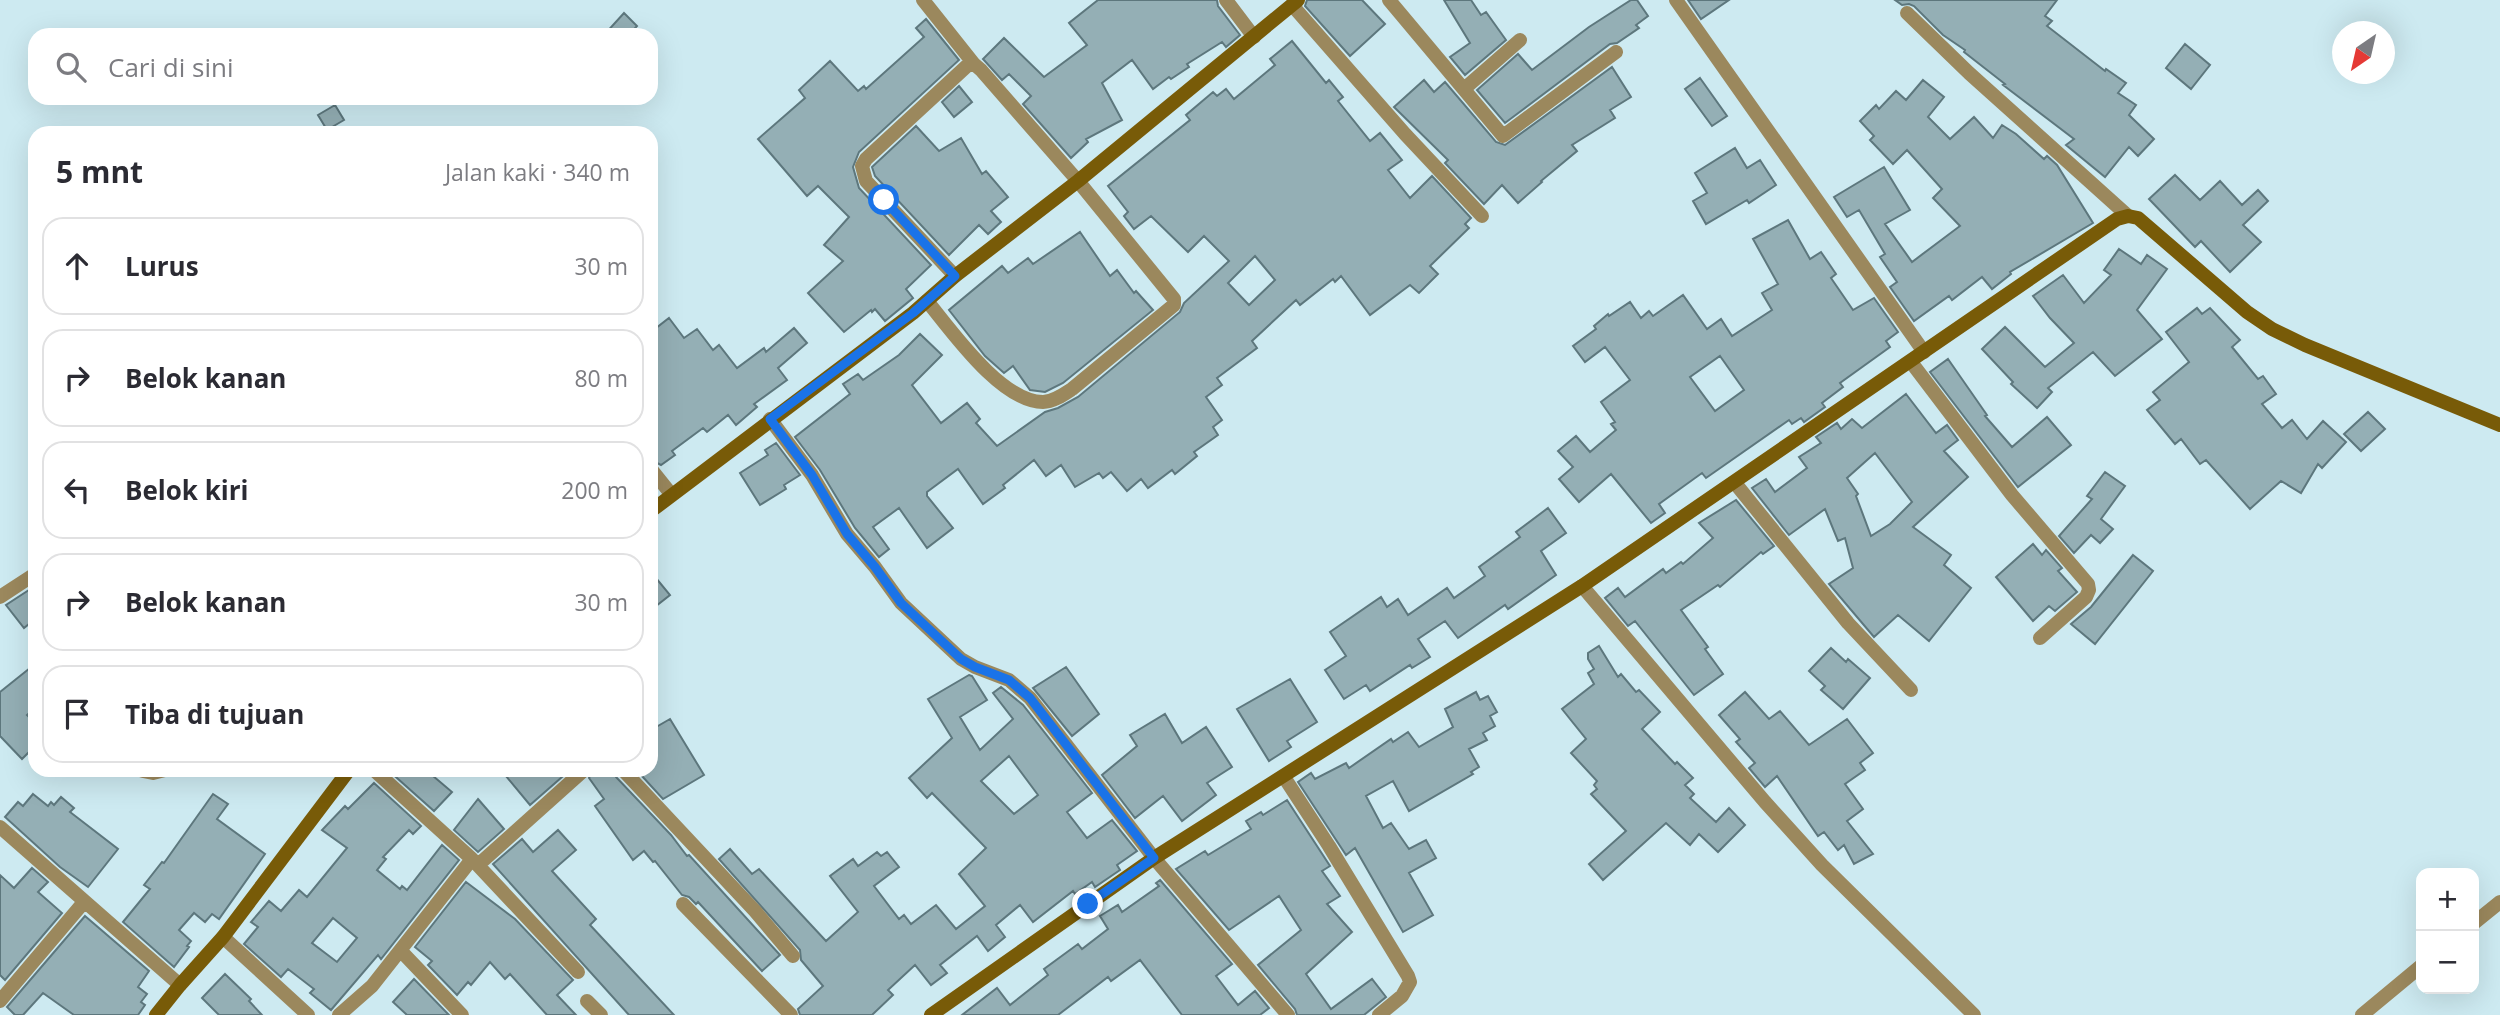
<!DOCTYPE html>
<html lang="id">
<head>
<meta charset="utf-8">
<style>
  body { margin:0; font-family:"Open Sans",sans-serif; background:#f7f7f7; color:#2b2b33 }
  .controls { position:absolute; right:21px; bottom:21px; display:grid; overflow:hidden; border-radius:14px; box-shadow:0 7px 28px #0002 }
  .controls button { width:63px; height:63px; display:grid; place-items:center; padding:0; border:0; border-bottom:2px solid #e1e1e2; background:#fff; color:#2b2b33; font:35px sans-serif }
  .compass { position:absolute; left:2332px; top:21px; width:63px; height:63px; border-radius:50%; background:#fff; box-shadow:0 7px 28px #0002; rotate:214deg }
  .stop { position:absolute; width:21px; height:21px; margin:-16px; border:5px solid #1a73e8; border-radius:50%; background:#fff }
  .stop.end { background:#1a73e8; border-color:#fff; box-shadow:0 2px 7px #0008 }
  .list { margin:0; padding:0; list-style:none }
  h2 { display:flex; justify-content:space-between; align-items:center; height:91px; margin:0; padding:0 28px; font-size:30px }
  h2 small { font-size:23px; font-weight:400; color:#7c7c81 }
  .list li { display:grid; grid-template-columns:46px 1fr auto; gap:21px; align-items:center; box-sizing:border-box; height:98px; margin:0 14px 14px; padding:0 14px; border:2px solid #e1e1e2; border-radius:21px }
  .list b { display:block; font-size:26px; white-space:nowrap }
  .list em { font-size:23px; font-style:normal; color:#7c7c81 }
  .icon { flex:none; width:38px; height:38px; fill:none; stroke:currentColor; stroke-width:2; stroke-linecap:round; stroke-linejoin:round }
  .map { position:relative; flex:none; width:2500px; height:1015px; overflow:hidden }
  .search { position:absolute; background:#fff; box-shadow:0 7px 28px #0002; left:28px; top:28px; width:630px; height:77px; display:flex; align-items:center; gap:18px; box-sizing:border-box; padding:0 24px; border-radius:21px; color:#7c7c81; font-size:26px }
  .panel { position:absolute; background:#fff; box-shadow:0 7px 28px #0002; left:28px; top:126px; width:630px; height:651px; border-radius:21px }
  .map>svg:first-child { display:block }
</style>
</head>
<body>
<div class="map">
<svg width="2500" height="1015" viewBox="0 0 2500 1015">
  <rect width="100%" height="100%" fill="#cdeaf1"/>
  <path fill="#94afb5" stroke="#5d777d" stroke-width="2" fill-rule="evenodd" d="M1098,0H1217L1218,6L1240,35L1226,47L1222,42L1187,64L1189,67L1171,79L1169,77L1153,89L1132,60L1102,83L1122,120L1086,139L1088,142L1071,158L1023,104L1031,96L1009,74L1002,80L983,59L1004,38L1044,77L1087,45L1069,23Z
    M1307,0H1362L1385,24L1350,56L1305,6Z
    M1444,0H1471L1481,15L1486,12L1506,40L1465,75L1450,57L1470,43Z
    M1631,0H1637L1648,16L1636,25L1639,28L1617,43L1610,44L1505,123L1477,90L1518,54L1532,70L1589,27Z
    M1688,0H1729L1701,19Z
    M1895,0H2057L2045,16L2052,21L2047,26L2105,71L2106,69L2126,83L2118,93L2136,105L2129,115L2154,139L2138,156L2129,147L2105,177L2066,145L2074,139L2003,85L2005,84L1964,52L1965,50L1943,35L1914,6L1909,4L1902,5Z
    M624,13L637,26L629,35H604Z
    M926,19L959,60L859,152L853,167L859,188L931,265L906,289L913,298L885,321L875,309L872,312L871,310L844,332L808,293L843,261L824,245L849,217L818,186L807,196L758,139L805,98L799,90L830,61L858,91L864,86L866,89L924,37L916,28Z
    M1292,41L1326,83L1329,80L1343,97L1338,101L1370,141L1380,133L1402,160L1388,170L1410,198L1432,176L1471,218L1465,224L1469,228L1430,266L1438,274L1419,293L1410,285L1370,315L1341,276L1335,282L1333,279L1300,305L1296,300L1252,341L1257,348L1217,378L1222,385L1206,397L1222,420L1213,427L1218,435L1194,452L1197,456L1175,474L1172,470L1148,488L1141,479L1127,491L1111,472L1103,478L1099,473L1075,487L1061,465L1046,476L1034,460L1003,485L1005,488L983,504L958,469L927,492V496L953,528L927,548L899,508L873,527L889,549L879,557L855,528L820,470L795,437L850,394L843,384L858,374L863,380L899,355L920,334L942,355L912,385L941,423L967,403L980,419L976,423L997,446L1045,412L1058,408L1078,397L1180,312L1184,303L1229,261L1204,236L1188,252L1151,216L1134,229L1124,216L1128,212L1108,186L1190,120L1186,115L1213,92L1217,96L1226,89L1234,99L1275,65L1270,59ZM1255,256L1275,280L1249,305L1228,283Z
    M2185,44L2210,65L2191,89L2166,68Z
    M1612,67L1631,97L1610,110L1615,118L1572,145L1577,151L1541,181L1542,182L1518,203L1502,185L1484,204L1445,163L1448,160L1394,107L1424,80L1434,92L1445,82L1496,142L1505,145Z
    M1700,78L1727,116L1712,126L1685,89Z
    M1923,80L1944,97L1928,117L1950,139L1974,117L1993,138L2002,125L2016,134L2044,159L2047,156L2057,165L2093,223L2010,272L2011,274L1992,289L1982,277L1952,300L1949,296L1914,321L1890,287L1897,282L1880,257L1885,254L1859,210L1847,217L1834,197L1884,167L1910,210L1885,224L1912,262L1960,226L1933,198L1942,189L1907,150L1893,164L1870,140L1874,136L1860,121L1876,105L1879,109L1896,91L1906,100Z
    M959,86L972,102L954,117L942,102Z
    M335,105L344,120L327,130L318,115Z
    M916,126L939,151L961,138L982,174L986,171L1008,197L991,211L1001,222L988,234L979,225L949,255L875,176L872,167Z
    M1735,148L1747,168L1760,160L1776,185L1749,203L1747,200L1706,224L1693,201L1707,193L1695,173Z
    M2175,175L2200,200L2220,181L2242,205L2258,190L2268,201L2243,225L2261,242L2230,272L2201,241L2195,247L2149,199Z
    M1788,220L1810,259L1821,252L1836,274L1831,278L1853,310L1874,298L1898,332L1886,341L1890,347L1840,383L1843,387L1822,403L1825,407L1804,422L1801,418L1792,424L1789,420L1706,478L1702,473L1659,504L1665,513L1651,523L1611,474L1579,502L1559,479L1573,467L1558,451L1576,436L1590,452L1616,430L1611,424L1615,422L1601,402L1630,380L1605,347L1585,362L1573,346L1596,329L1594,326L1608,314L1609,316L1630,302L1641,318L1649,311L1653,316L1683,295L1707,329L1721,319L1732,336L1772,310L1762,293L1778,284L1753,239ZM1720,356L1744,390L1715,411L1690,377Z
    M1080,232L1110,276L1117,270L1134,293L1136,291L1153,310L1063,383L1045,392L1030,390L1013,366L1004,373L985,356L949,310L1002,266L1008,273L1028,258L1033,264Z
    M2119,249L2141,264L2147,255L2167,269L2137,310L2162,339L2115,376L2093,352L2048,388L2052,392L2037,408L2011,384L2013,382L1982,349L2005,327L2045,367L2074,343L2050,318L2033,296L2063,275L2084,303L2111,275L2104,270Z
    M2197,308L2202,314L2210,308L2240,340L2232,347L2258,379L2263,376L2276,394L2262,404L2282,428L2292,420L2307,439L2323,421L2346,442L2322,468L2318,464L2301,493L2281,481L2250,509L2206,460L2200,464L2181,439L2175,444L2147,410L2160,400L2153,392L2189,362L2166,332Z
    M669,318L684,338L697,329L713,350L719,345L737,368L764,348L766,352L794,328L807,343L778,368L787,380L754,404L757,407L736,425L728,415L707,432L703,428L672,451L675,455L661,465L651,460V332Z
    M1948,359L1987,415L1985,416L2012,447L2047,417L2071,445L2018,487L1930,372Z
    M1906,394L1936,433L1947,425L1958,440L1944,451L1968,477L1913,527L1951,555L1944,565L1971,588L1929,641L1898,615L1874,637L1829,584L1853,568L1845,538L1838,541L1825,509L1789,535L1752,488L1766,479L1775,492L1807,468L1799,457L1821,443L1816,437L1837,423L1841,429L1852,419L1862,428ZM1875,453L1912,502L1890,524L1871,536L1856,496L1858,494L1847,478Z
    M2368,412L2385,429L2361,451L2344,434Z
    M776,443L800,475L784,485L786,489L760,505L740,473L768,455L765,450Z
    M2105,472L2125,486L2101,519L2113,529L2100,543L2091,535L2074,553L2059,536L2092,499L2087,496Z
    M1736,500L1774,546L1763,554L1761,552L1720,587L1718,585L1681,610L1708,647L1705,649L1723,674L1694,695L1635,621L1628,626L1605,598L1618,588L1625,597L1663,569L1666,573L1681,562L1683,564L1713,538L1699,523Z
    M1548,508L1566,533L1541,551L1556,575L1508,609L1505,605L1458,638L1445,621L1418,639L1430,657L1412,668L1410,665L1370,691L1366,685L1344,699L1325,670L1346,656L1330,632L1381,597L1387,607L1398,599L1408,615L1447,588L1454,598L1485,576L1479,567L1520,537L1516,532Z
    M2033,544L2042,555L2046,550L2062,568L2058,571L2077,592L2055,611L2049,606L2033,621L1996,577Z
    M2133,555L2153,571L2095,644L2071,624L2091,607Z
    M651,572L670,595L651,610Z
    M35,586V619L24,628L6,605Z
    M1599,646L1618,677L1621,674L1636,692L1639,690L1660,712L1642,729L1675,764L1677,762L1693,778L1685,785L1694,794L1690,798L1716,822L1729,808L1745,825L1718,852L1699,834L1690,845L1666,823L1603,880L1589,864L1626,831L1591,794L1597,789L1594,785L1597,781L1571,753L1586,739L1562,709L1594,684L1588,673L1594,669L1588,659V653Z
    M1831,648L1846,662L1848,659L1870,678L1843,709L1821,690L1825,686L1809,671Z
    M35,664V708L27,715L35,723V746L22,759L0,736V692Z
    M1066,667L1099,714L1072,736L1033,688Z
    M969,675L972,676L987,700L960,717L980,750L1013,719L993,693L1001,687L1023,705L1092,793L1067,812L1087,838L1112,820L1137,851L1117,865L1120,870L1095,887L1092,882L1075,894L1073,891L1033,922L1020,905L996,925L1005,937L988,951L977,936L940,965L947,973L931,985L915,965L888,990L893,995L872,1015H800L798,1009L823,986L801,960L800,950L719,859L730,849L752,874L759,869L826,941L858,912L830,876L853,859L858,866L877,852L881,856L887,852L899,867L874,886L899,919L904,915L911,924L936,905L956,929L985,906L959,874L986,848L932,793L927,798L909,778L952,738L928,699ZM1009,756L1038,795L1014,814L981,781Z
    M1290,679L1317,722L1287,741L1291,747L1269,761L1237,709Z
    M1476,692L1480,700L1488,696L1497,712L1490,716L1495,726L1483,733L1487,740L1469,749L1479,767L1471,772L1473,774L1409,811L1393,781L1366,796L1383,828L1391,823L1409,849L1426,840L1436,858L1409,873L1433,915L1403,932L1355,848L1346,855L1298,782L1311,773L1315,779L1346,763L1349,768L1391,739L1393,742L1408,732L1419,747L1453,727L1445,709Z
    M1745,692L1769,719L1780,711L1809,745L1847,719L1873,753L1860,763L1865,770L1845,784L1863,809L1847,821L1873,854L1854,864L1844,845L1838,850L1824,832L1818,836L1777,776L1765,787L1749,768L1755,763L1736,742L1740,739L1719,715Z
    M1165,714L1182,743L1206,727L1232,767L1207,783L1216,795L1182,821L1163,796L1135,818L1102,775L1137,746L1130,735Z
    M670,719L704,775L663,799L641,775L651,770V730Z
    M388,770H426L452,792L434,811Z
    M501,770H570L530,805Z
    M593,770H614L616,777L671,835L687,856L689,855L780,955L762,971L698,902L696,904L689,897L682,895L655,861L653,862L644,851L633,860L595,806L604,799L589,778Z
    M374,783L421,826L413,834L409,830L383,857L386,859L377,870L400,889L402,886L407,890L442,845L459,860L381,959L378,955L331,1010L310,993L314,989L288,969L281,977L244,944L258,927L251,922L269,901L281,911L299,890L307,897L347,848L322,830L345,806L348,809ZM333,918L357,938L337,962L312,943Z
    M33,794L48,806L51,802L54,805L61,797L74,808L70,812L118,849L88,887L60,867L5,817L18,802L23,806Z
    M213,794L228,804L217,819L265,854L219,919L212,914L205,922L194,913L179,930L191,941L187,946L189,947L174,967L123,922L150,889L144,885L162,862L164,863Z
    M478,799L504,829L478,852L454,830Z
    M1287,800L1330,866L1322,871L1340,896L1327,904L1352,932L1306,974L1331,1009L1372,979L1386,997L1364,1015H1297L1295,1009L1258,965L1301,930L1279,896L1229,930L1176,869L1205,851L1208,855L1251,829L1246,821L1261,812L1263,815Z
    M558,830L576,850L552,871L596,919L590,925L674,1015H629L493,864L522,839L533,852Z
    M32,868L48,882L38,892L62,913L5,980L0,975V875L14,888Z
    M1160,880L1232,964L1216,976L1238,1005L1255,991L1269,1008L1260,1015H1182L1140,960L1111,981L1108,977L1058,1015H962L997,988L1010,1005L1048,975L1044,969L1078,944L1082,949L1108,929L1100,916L1118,905L1122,912L1159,886L1156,883Z
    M466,882L515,919L573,980L557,995L576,1015H547L510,974L505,979L490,962L471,985L468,982L457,995L428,965L432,961L415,947Z
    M85,916L149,971L138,987L147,994L141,1002L145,1005L138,1015H74L43,993L23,1015H15L7,1007Z
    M225,974L251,999L249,1001L262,1015H219L202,998Z
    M414,979L449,1015H407L393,1002Z"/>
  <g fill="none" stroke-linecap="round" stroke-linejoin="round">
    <path stroke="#9b885d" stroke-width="14" d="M923,0L974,64
      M1226,0L1254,37
      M1389,0L1503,136L1616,52
      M1676,0L1924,352
      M1292,5L1405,134L1482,216
      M1907,13L1969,73L2128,216
      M1464,89L1520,40
      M927,301C951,330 1001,402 1043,402C1053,402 1063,395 1072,389L1174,305V299L1078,181L981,70L974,64H969L866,159L862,166L866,181L955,276
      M1911,362L2012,495L2088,584L2089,590L2086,597L2040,638
      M770,419L812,475L847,534L875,567L901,603L961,659L975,667L1009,680L1030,698L1154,858L1288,1015
      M651,469L671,494
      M1735,483L1848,623L1911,690
      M1582,586L1765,802L1822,865L1974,1015
      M0,597L35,574
      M374,770L472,859L578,972
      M623,770L755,911L793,956
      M143,771L153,773L165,770
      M1284,777L1329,846L1408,976L1410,982L1402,996L1379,1015
      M0,827L180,985
      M478,865L584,770
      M683,904L791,1015
      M2474,923L2500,902
      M223,937L308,1015
      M401,951L462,1015
      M0,1001L84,902
      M587,1001L601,1015
      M339,1015L372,986L472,859
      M2362,1015L2421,966"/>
    <path stroke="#785b08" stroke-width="14" d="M651,511L913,313L955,276L1078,181L1298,0
      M156,1015L180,985L223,937L349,770
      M931,1015L1154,858L1582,586L2117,219L2128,216L2138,218L2247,312L2272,329L2305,345L2500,425"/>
  </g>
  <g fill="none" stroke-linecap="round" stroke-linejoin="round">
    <path stroke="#1a73e8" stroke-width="9" d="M884,200L955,276L913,313L770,419L812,475L847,534L875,567L901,603L961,659L975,667L1009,680L1030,698L1154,858L1088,904"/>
  </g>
</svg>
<div class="controls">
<button>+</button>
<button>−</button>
</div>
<svg class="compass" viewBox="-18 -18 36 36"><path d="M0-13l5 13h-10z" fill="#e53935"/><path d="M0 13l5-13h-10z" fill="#7c7c81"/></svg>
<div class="stop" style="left:884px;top:200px"></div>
<div class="stop end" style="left:1088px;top:904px"></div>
<div class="search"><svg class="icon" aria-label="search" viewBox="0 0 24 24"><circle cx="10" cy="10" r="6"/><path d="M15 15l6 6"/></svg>Cari di sini</div>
<section class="panel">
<h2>5 mnt<small>Jalan kaki · 340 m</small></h2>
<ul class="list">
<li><svg class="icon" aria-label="ahead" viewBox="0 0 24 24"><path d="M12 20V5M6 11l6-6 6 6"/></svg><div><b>Lurus</b></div><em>30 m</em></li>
<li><svg class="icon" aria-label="right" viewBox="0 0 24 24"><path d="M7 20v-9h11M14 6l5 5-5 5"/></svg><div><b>Belok kanan</b></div><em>80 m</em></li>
<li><svg class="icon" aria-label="left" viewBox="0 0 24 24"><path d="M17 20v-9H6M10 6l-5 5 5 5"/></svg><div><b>Belok kiri</b></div><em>200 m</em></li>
<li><svg class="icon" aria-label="right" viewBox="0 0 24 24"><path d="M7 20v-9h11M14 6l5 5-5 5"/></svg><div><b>Belok kanan</b></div><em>30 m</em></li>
<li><svg class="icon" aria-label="arrive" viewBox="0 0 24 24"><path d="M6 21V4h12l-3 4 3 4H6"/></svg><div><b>Tiba di tujuan</b></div></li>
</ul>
</section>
</div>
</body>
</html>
